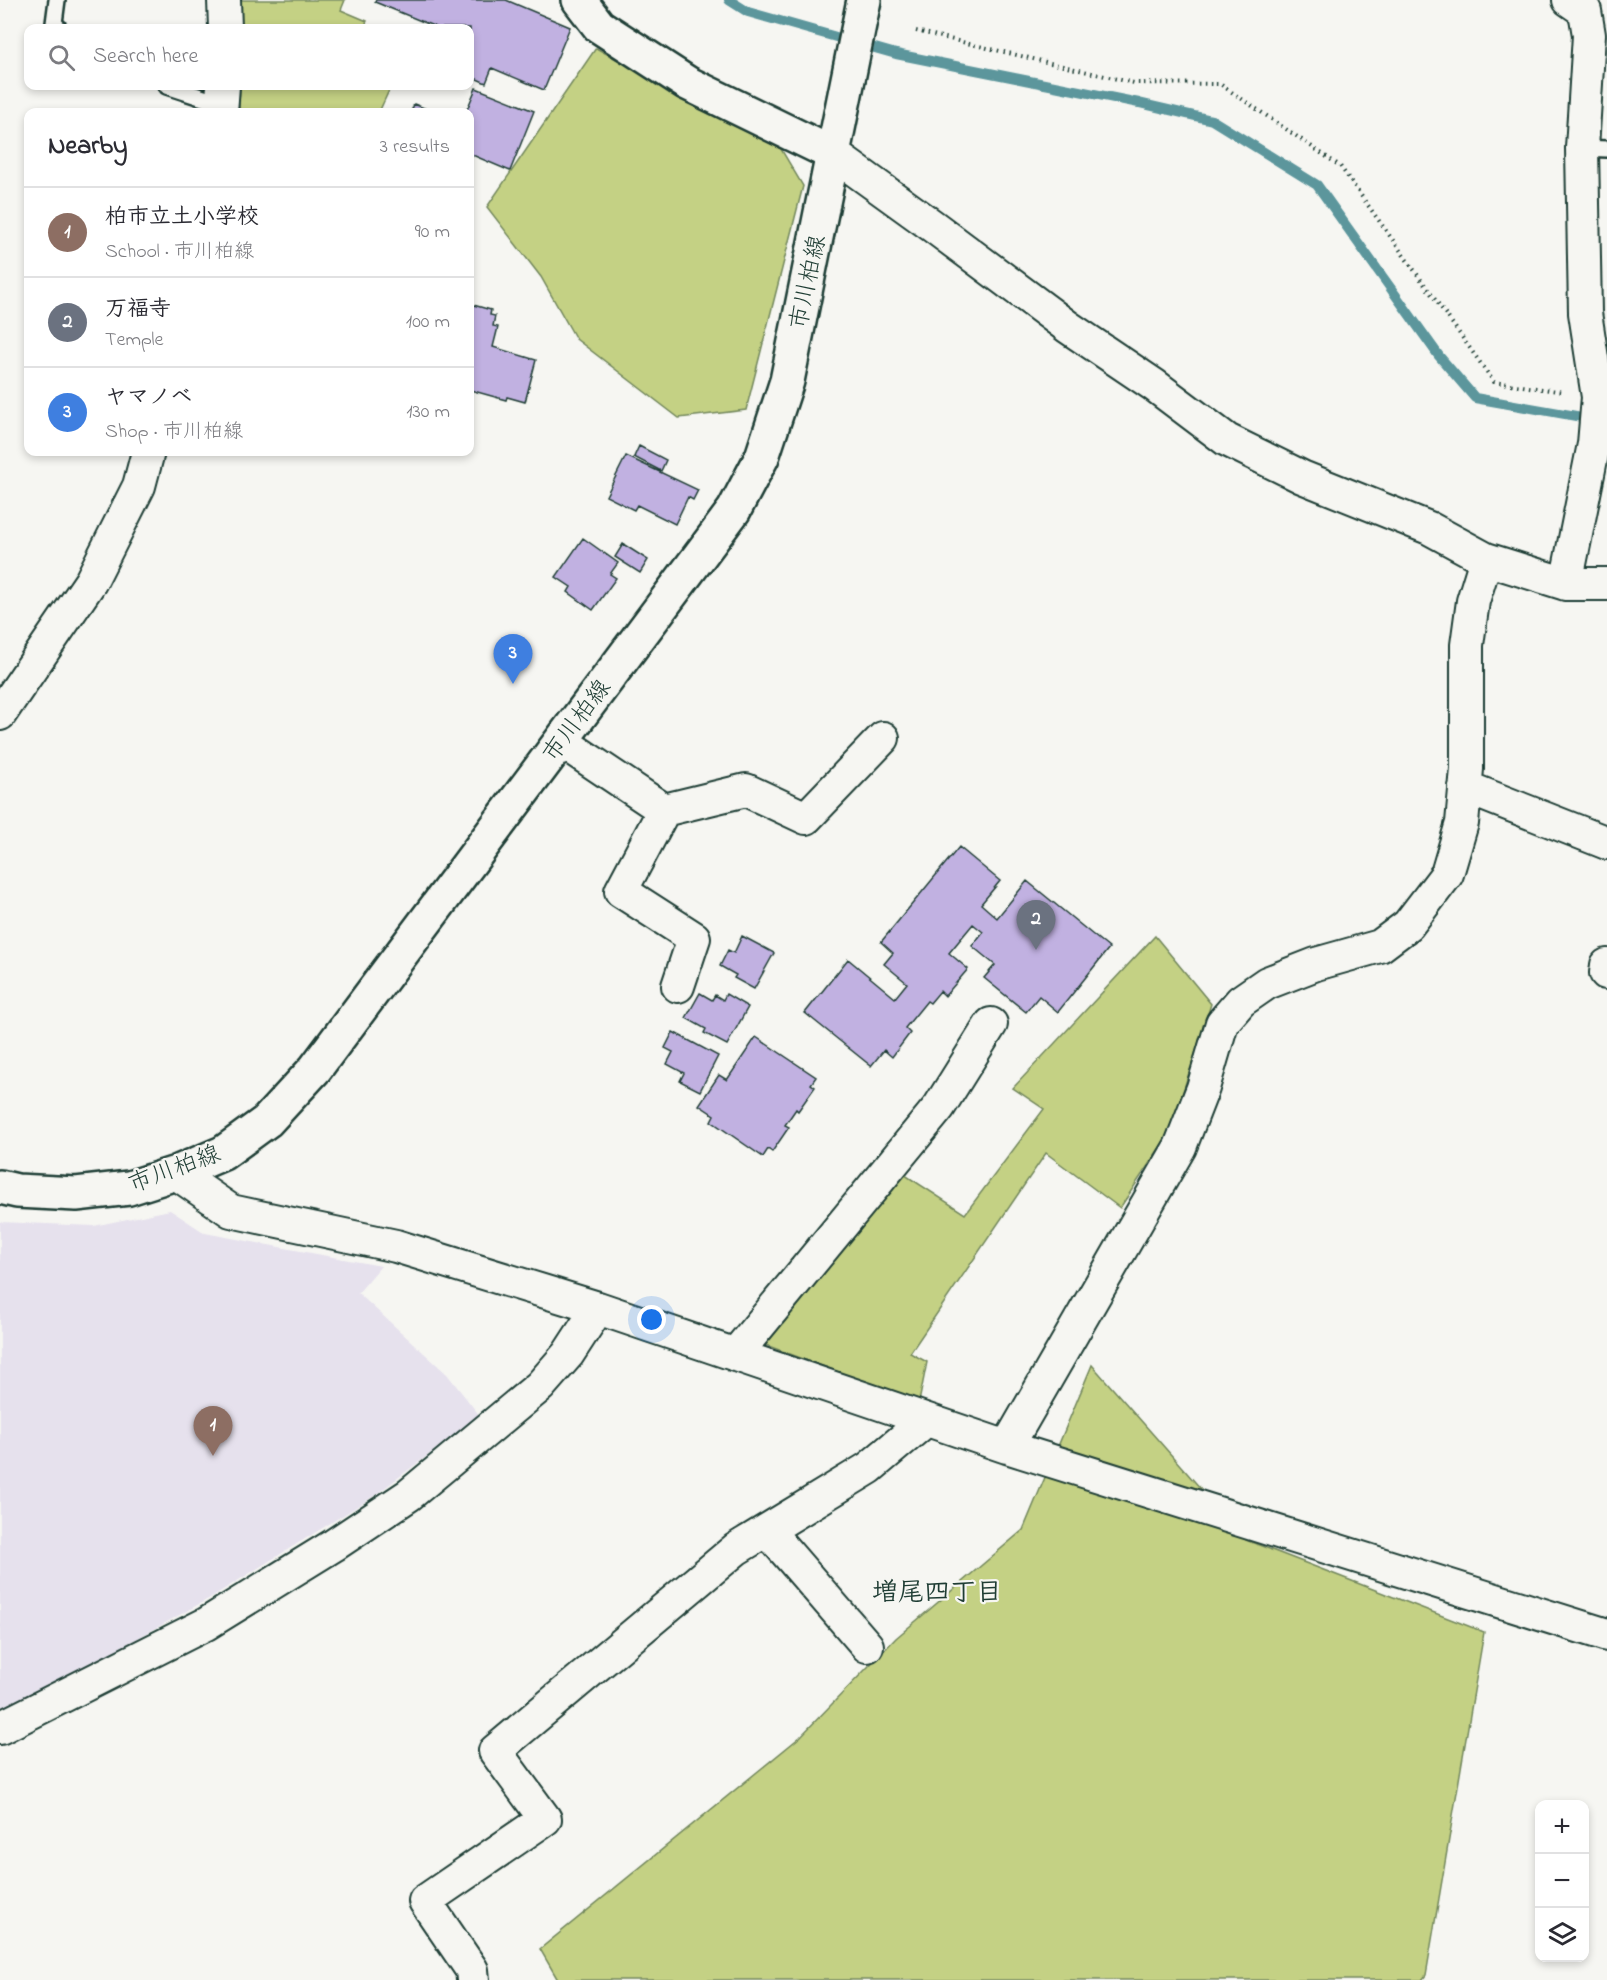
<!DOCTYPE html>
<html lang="en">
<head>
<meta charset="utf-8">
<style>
  body { margin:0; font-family:"Indie Flower","Klee One",sans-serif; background:#f2f2f3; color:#2b2b33 }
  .controls { position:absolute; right:18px; bottom:18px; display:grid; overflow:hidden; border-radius:12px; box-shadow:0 3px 9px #0003 }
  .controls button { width:54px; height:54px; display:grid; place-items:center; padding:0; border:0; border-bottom:2px solid #e1e1e2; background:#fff; color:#2b2b33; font:30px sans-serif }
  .you { position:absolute; left:652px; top:1320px; width:21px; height:21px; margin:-15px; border:4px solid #fff; border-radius:50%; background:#1a73e8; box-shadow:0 0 0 9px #1a73e833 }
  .badge { display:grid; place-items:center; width:39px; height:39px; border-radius:50%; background:#d93025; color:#fff; font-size:20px; font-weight:700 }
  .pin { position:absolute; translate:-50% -50px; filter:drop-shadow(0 2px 3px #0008) }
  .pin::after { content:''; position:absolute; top:32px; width:21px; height:18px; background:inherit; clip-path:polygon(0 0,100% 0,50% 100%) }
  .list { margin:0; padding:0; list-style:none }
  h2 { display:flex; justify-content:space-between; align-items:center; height:78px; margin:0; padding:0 24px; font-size:26px }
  h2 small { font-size:20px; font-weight:400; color:#7c7c81 }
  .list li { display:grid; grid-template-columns:39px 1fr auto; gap:18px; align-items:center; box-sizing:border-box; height:90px; padding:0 24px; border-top:2px solid #e1e1e2 }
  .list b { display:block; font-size:22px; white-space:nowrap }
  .list p { margin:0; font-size:20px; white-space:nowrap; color:#7c7c81 }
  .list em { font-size:20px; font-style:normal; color:#7c7c81 }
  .icon { flex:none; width:33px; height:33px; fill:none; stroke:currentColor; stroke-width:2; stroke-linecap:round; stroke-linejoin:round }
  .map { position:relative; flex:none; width:1607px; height:1980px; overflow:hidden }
  .search { position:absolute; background:#fff; box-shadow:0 3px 9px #0003; left:24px; top:24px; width:450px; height:66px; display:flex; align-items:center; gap:15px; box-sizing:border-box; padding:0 21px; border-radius:12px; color:#7c7c81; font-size:22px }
  .panel { position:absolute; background:#fff; box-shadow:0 3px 9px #0003; left:24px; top:108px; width:450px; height:348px; border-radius:12px }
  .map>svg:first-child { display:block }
</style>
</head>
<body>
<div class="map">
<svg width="1607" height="1980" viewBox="0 0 1607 1980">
  <rect width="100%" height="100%" fill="#f6f6f2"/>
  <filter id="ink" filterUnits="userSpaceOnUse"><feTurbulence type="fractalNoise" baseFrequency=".0167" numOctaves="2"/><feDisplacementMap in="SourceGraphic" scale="12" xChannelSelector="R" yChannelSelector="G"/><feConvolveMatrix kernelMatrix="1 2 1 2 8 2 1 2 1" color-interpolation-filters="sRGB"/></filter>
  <g filter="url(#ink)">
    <path fill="#e6e1ed" d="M170,1210L205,1233L381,1266L358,1293L447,1374L480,1416L374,1496L210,1598L0,1715V1222L94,1226Z"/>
    <path fill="#c4d184" stroke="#72875c" stroke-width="1.5" d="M240,0H345L341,10L367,21L364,28H241Z
      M596,48L781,149L803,186L746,410L679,418L576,339L541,277L487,207Z
      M240,86H391L379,112H239Z
      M1155,936L1211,1004L1170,1132L1120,1208L1046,1153L910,1353L927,1362L919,1402L755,1341L899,1171L965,1214L1044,1109L1013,1088Z
      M1092,1365L1246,1540L1484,1632L1426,1975L1422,1980H558L540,1949L800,1737L896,1638L1023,1530Z"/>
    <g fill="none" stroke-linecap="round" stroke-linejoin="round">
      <path stroke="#5b969c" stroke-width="10" d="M729,0L748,12L896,54L1139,103L1212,120L1317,185L1439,356L1475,398L1593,419"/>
    </g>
    <path fill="#c1b1e1" stroke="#1f3d34" stroke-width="1.5" d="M376,0H506L570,27L544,90L492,68L486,83L470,76V28H438L375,2Z
      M476,88L534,111L510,171L470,154V112H466Z
      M414,104L434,112H411Z
      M470,304L491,310L490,315L495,316L493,326L498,327L493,347L536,360L525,402L507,397L506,400L470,390Z
      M639,446L666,460L661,471L634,457Z
      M626,456L698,490L693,500L688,497L675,524L637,505L634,510L606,496Z
      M583,538L618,563L610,574L616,578L593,610L568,592L571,587L556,577Z
      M623,544L648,560L640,573L615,557Z
      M959,847L1000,881L981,904L997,918L1027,881L1109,948L1058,1012L1039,996L1026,1012L984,978L995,965L972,946L983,932L973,924L949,953L968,969L945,996L940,991L930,1003L927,1001L905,1028L910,1033L892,1057L884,1050L871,1066L805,1013L848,959L895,998L907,983L884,964L893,953L881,942Z
      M742,936L774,953L754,989L734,978L736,975L720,966L728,950L734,953Z
      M700,993L712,1000L715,995L723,1000L726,994L748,1007L727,1045L704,1033L706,1029L686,1018Z
      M673,1032L718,1056L700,1091L680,1081L684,1073L667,1064L673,1052L665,1048Z
      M756,1037L816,1077L811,1084L815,1087L798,1111L796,1109L785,1125L789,1127L772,1152L768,1149L763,1157L711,1121L714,1115L699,1105L719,1075L727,1080Z"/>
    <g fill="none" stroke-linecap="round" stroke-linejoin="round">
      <g stroke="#1f3d34" stroke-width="20">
        <path id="lane" d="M57,0L54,23L59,28
          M167,86L222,104
          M1582,148L1607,149"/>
      </g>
      <g stroke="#1f3d34" stroke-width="36">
        <path id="street" d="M224,0L225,28
          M221,112L223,86
          M833,154L934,227L1068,327L1154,385L1227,440L1302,477L1429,528L1486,559L1566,584H1607
          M1566,584L1594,444L1598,397L1585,313L1582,148L1589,35L1585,11L1569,0
          M0,714L91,581L139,486L148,452
          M561,741L664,810L746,790L806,818L883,738
          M1465,787L1607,843
          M664,810L621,891L694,938L678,986
          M1607,965L1606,973H1607
          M176,1173L231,1211L396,1246L598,1308L1007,1447L1607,1635
          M735,1355L939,1107L991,1024
          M1007,1447L1180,1147L1203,1088L1222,1023L1241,1001L1267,983L1316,964L1380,946L1408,925L1447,874L1462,823L1467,769V645L1473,601L1486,559
          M767,1530L867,1646
          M0,1728L206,1624L334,1545L409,1495L540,1386L568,1354L598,1308
          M473,1980L472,1970L425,1901L545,1819L495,1751L736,1549L869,1468L926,1420"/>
      </g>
      <g stroke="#1f3d34" stroke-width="38">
        <path id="secondary" d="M579,0L599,26L687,83L833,154"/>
      </g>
      <g stroke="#1f3d34" stroke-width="38">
        <path id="primary" d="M0,1187L17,1191L76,1194L129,1188L176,1173L223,1153L267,1121L315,1069L734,510L762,457L787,381L864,0"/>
      </g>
      <path stroke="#1f3d34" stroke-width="4" stroke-dasharray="1.5 4.5" stroke-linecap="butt" d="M916,31L1134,83L1220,84L1340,166L1494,382L1564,392"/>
      <use href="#lane" stroke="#f6f6f2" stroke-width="15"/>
      <use href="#street" stroke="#f6f6f2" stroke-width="32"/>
      <use href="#secondary" stroke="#f6f6f2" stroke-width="33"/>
      <use href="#primary" stroke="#f6f6f2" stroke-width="33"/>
    </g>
  </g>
  <g text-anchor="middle" stroke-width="4.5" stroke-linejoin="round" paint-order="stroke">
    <g font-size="24" fill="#1f3d34" stroke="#f6f6f2">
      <text transform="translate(807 282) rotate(-78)" y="8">市川柏線</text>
      <text transform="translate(576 720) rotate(-53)" y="8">市川柏線</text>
      <text transform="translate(174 1168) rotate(-20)" y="8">市川柏線</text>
    </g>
    <g font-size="26" font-weight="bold" fill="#1f3d34" stroke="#f6f6f2">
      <text x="937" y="1600">増尾四丁目</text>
    </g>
  </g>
</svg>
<div class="controls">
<button>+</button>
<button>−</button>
<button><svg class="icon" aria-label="layers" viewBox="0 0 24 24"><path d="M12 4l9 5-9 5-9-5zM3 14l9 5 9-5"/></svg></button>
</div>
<div class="you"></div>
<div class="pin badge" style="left:213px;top:1456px;background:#8d6e63">1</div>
<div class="pin badge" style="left:1036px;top:950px;background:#6b7280">2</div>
<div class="pin badge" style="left:513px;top:684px;background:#3f7fe0">3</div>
<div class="search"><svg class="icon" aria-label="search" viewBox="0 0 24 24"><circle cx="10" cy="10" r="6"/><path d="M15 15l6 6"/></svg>Search here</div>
<section class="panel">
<h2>Nearby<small>3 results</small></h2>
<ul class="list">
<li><span class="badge" style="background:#8d6e63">1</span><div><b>柏市立土小学校</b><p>School · 市川柏線</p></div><em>90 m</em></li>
<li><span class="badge" style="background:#6b7280">2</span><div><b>万福寺</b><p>Temple</p></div><em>100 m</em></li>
<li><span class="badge" style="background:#3f7fe0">3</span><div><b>ヤマノベ</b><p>Shop · 市川柏線</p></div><em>130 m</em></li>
</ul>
</section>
</div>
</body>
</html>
